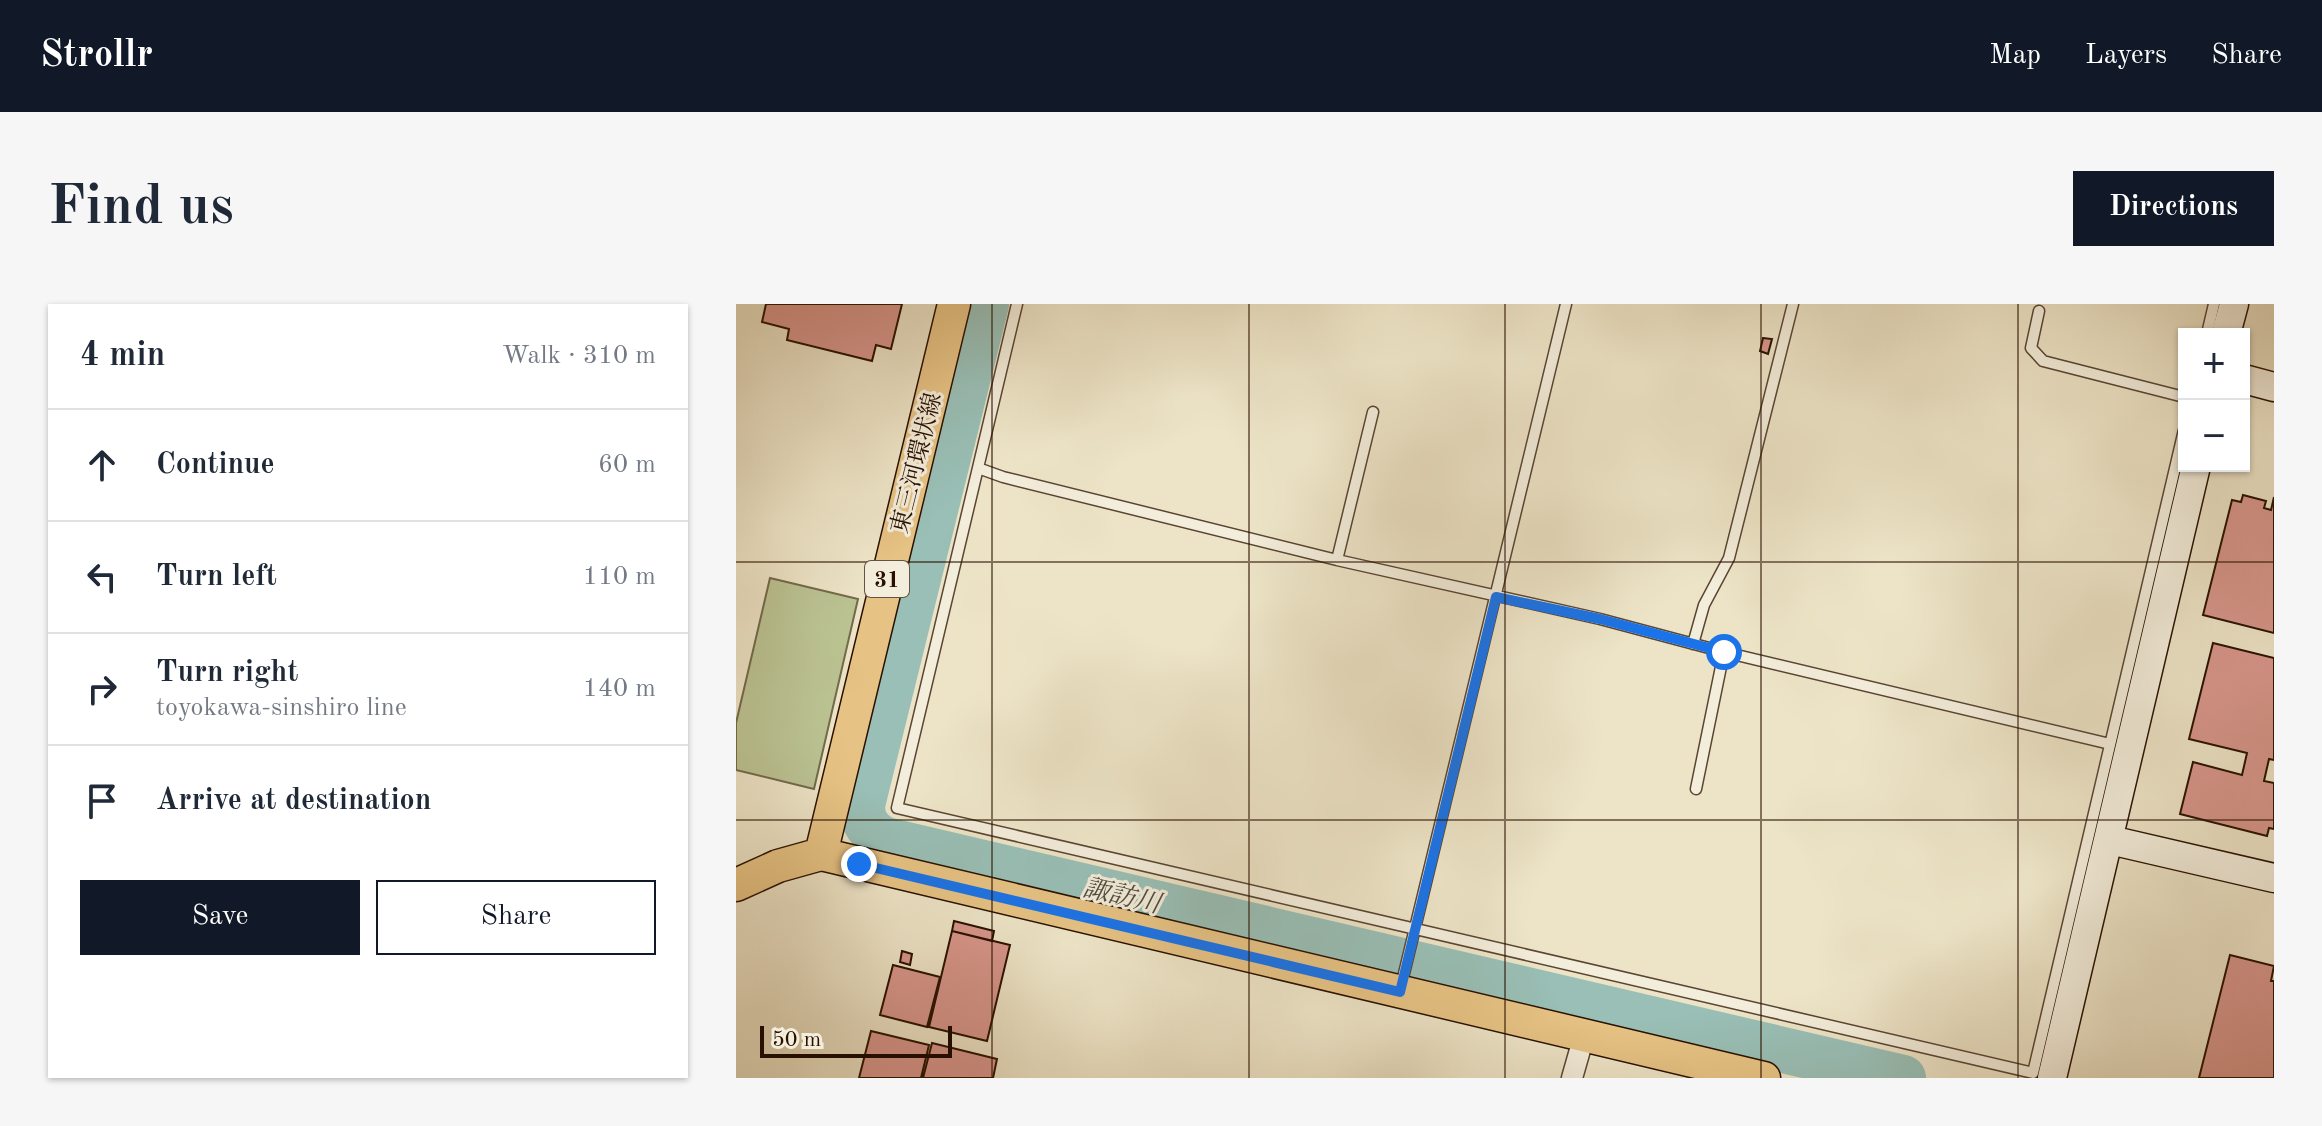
<!DOCTYPE html>
<html lang="en">
<head>
<meta charset="utf-8">
<style>
  body { margin:0; font-family:"Old Standard TT","Noto Serif JP",serif; background:#f6f6f7; color:#1f2937 }
  .controls { position:absolute; right:24px; top:24px; display:grid; overflow:hidden; border-radius:0px; box-shadow:0 2px 6px #0004 }
  .controls button { width:72px; height:72px; display:grid; place-items:center; padding:0; border:0; border-bottom:2px solid #e0e1e3; background:#fff; color:#1f2937; font:40px sans-serif }
  .scale { position:absolute; left:24px; bottom:20px; width:192px; box-sizing:border-box; padding-left:8px; border:4px solid #281000; border-top:0; font-size:22px; line-height:28px; white-space:nowrap; color:#281000; -webkit-text-stroke:6px #f3eddb; paint-order:stroke }
  .stop { position:absolute; width:24px; height:24px; margin:-18px; border:6px solid #1a73e8; border-radius:50%; background:#fff }
  .stop.end { background:#1a73e8; border-color:#fff; box-shadow:0 2px 8px #0008 }
  .list { margin:0; padding:0; list-style:none }
  h2 { display:flex; justify-content:space-between; align-items:center; height:104px; margin:0; padding:0 32px; font-size:34px }
  h2 small { font-size:26px; font-weight:400; color:#747a83 }
  .list li { display:grid; grid-template-columns:52px 1fr auto; gap:24px; align-items:center; box-sizing:border-box; height:112px; padding:0 32px; border-top:2px solid #e0e1e3 }
  .list b { display:block; font-size:30px; white-space:nowrap }
  .list p { margin:0; font-size:26px; white-space:nowrap; color:#747a83 }
  .list em { font-size:26px; font-style:normal; color:#747a83 }
  .actions { display:flex; gap:16px; padding:24px 32px }
  .actions a { flex:1; padding:18px 0; border:2px solid #111827; border-radius:0px; text-align:center; font-size:28px; color:#111827 }
  .actions .main { background:#111827; color:#fff }
  .icon { flex:none; width:44px; height:44px; fill:none; stroke:currentColor; stroke-width:2; stroke-linecap:round; stroke-linejoin:round }
  .map { position:relative; flex:none; width:1538px; height:774px; overflow:hidden; border-radius:0px }
  header { display:flex; align-items:center; gap:48px; box-sizing:border-box; height:112px; padding:0 40px; background:#111827; color:#fff }
  header strong { font-size:38px }
  nav { display:flex; gap:44px; margin-inline-start:auto; font-size:28px }
  .intro { display:flex; align-items:center; justify-content:space-between; box-sizing:border-box; height:192px; padding:0 48px }
  h1 { margin:0; font-size:56px }
  .button { padding:20px 36px; border-radius:0px; background:#111827; color:#fff; font-size:28px; font-weight:700 }
  main { display:flex; gap:48px; padding:0 48px }
  aside { flex:1; background:#fff; border-radius:0px; box-shadow:0 2px 6px #0004 }
  .map>svg:first-child { display:block }
</style>
</head>
<body>
<header>
<strong>Strollr</strong>
<nav><a>Map</a><a>Layers</a><a>Share</a></nav>
</header>
<div class="intro"><h1>Find us</h1><a class="button">Directions</a></div>
<main>
<aside>
<h2>4 min<small>Walk · 310 m</small></h2>
<ul class="list">
<li><svg class="icon" aria-label="ahead" viewBox="0 0 24 24"><path d="M12 20V5M6 11l6-6 6 6"/></svg><div><b>Continue</b></div><em>60 m</em></li>
<li><svg class="icon" aria-label="left" viewBox="0 0 24 24"><path d="M17 20v-9H6M10 6l-5 5 5 5"/></svg><div><b>Turn left</b></div><em>110 m</em></li>
<li><svg class="icon" aria-label="right" viewBox="0 0 24 24"><path d="M7 20v-9h11M14 6l5 5-5 5"/></svg><div><b>Turn right</b><p>toyokawa-sinshiro line</p></div><em>140 m</em></li>
<li><svg class="icon" aria-label="arrive" viewBox="0 0 24 24"><path d="M6 21V4h12l-3 4 3 4H6"/></svg><div><b>Arrive at destination</b></div></li>
</ul>
<div class="actions"><a class="main">Save</a><a>Share</a></div>
</aside>
<div class="map">
<svg width="1538" height="774" viewBox="0 0 1538 774">
  <rect width="100%" height="100%" fill="#ede4c7"/>
  <filter id="stains"><feTurbulence type="fractalNoise" baseFrequency=".0025" numOctaves="4"/><feColorMatrix values="0 0 0 0 .2 0 0 0 0 .09 0 0 0 0 .02 0 0 0 .5 -.17"/></filter>
  <radialGradient id="worn" r=".72"><stop offset=".6" stop-color="#630" stop-opacity="0"/><stop offset="1" stop-color="#630" stop-opacity=".3"/></radialGradient>
  <path fill="#bbc393" stroke="#726a4a" stroke-width="2" d="M34,274L122,295L78,485L0,466V419Z"/>
  <g fill="none" stroke-linecap="round" stroke-linejoin="round">
    <path stroke="#99bfb6" stroke-width="46" d="M250,0L126,501C126,519 134,528 149,536L1167,774"/>
  </g>
  <path fill="#d7958b" stroke="#281000" stroke-width="2" d="M30,0H166L155,45L140,41L136,57L51,36L53,25L26,18Z
    M1027,34L1036,35L1032,50L1024,47Z
    M1507,191L1530,197L1528,204L1535,206L1538,193V329L1467,311L1496,196L1505,198Z
    M1477,339L1538,354V456L1533,455L1528,477L1538,479V525L1533,524L1531,532L1444,510L1457,458L1506,471L1511,449L1453,435Z
    M218,617L258,627L256,637L216,627Z
    M216,627L274,641L251,737L193,723Z
    M166,647L176,650L174,661L164,658Z
    M1494,651L1538,662L1535,677H1538V774H1463Z
    M157,661L204,673L191,723L144,711Z
    M135,727L193,741L185,774H123Z
    M196,739L261,755L257,774H187Z"/>
  <g fill="none" stroke-linecap="round" stroke-linejoin="round">
    <g stroke="#594532" stroke-width="13">
      <path id="lane" d="M281,0L161,504L1297,769L1448,126
        M1303,7L1295,44L1307,57L1448,93
        M1471,30L1478,0
        M242,164L267,173L601,256L864,315L988,348L1374,440
        M601,256L637,108
        M957,340L968,301L993,254L1057,0
        M960,485L988,348
        M665,682L830,0"/>
    </g>
    <g stroke="#594532" stroke-width="23">
      <path id="street" d="M836,774L848,732"/>
    </g>
    <g stroke="#281000" stroke-width="31">
      <path id="secondary" d="M1490,30L1498,0
        M1508,75L1538,83
        M1374,536L1538,574
        M1316,774L1460,162"/>
    </g>
    <g stroke="#281000" stroke-width="35">
      <path id="primary" d="M85,550L218,0
        M0,581L42,562L85,550L1028,774"/>
    </g>
    <use href="#lane" stroke="#f3eddb" stroke-width="10"/>
    <use href="#street" stroke="#f3eddb" stroke-width="20"/>
    <use href="#secondary" stroke="#f3eddb" stroke-width="28"/>
    <use href="#primary" stroke="#e6c284" stroke-width="32"/>
  </g>
  <g fill="none" stroke-linecap="round" stroke-linejoin="round">
    <path stroke="#1a73e8" stroke-width="10" d="M123,560L664,688L760,293L864,315L988,348"/>
  </g>
  <path fill="none" stroke="#281000" stroke-width="2" stroke-opacity="0.55" d="M256,0V774M513,0V774M769,0V774M1025,0V774M1282,0V774M0,258H1538M0,516H1538"/>
  <g text-anchor="middle" stroke-width="6" stroke-linejoin="round" paint-order="stroke">
    <rect fill="#f3eddb" stroke="#655242" stroke-width="2" x="129" y="257" width="44" height="36" rx="6"/>
    <g font-size="22" font-weight="bold" fill="#281000">
      <text x="151" y="283">31</text>
    </g>
    <g font-size="24" fill="#281000" stroke="#f3eddb">
      <text transform="translate(180 159) rotate(-76)" y="8">東三河環状線</text>
    </g>
    <g font-size="26" font-style="italic" fill="#504d40" stroke="#f3eddb">
      <text transform="translate(386 591) rotate(13)" y="9">諏訪川</text>
    </g>
  </g>
  <rect width="100%" height="100%" filter="url(#stains)"/>
  <rect width="100%" height="100%" fill="url(#worn)"/>
</svg>
<div class="controls">
<button>+</button>
<button>−</button>
</div>
<div class="scale">50 m</div>
<div class="stop" style="left:988px;top:348px"></div>
<div class="stop end" style="left:123px;top:560px"></div>
</div>
</main>
</body>
</html>
